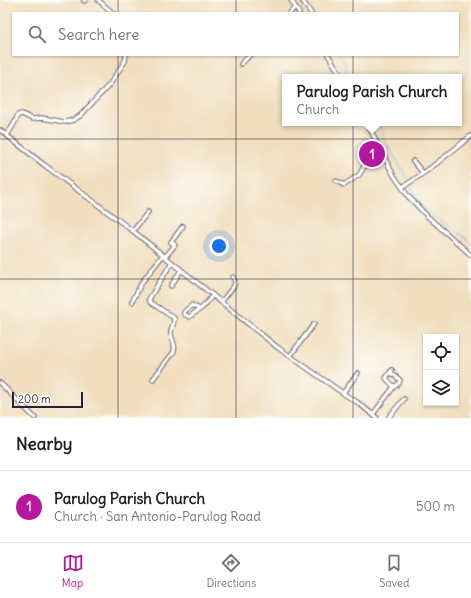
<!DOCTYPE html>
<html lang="en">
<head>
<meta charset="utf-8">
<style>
  body { margin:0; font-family:Delius,sans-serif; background:#f6f6f6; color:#202124 }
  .controls { position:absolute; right:12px; bottom:12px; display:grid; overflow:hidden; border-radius:0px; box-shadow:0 1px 3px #0004 }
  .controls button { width:36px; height:36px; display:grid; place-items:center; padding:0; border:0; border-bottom:1px solid #e0e0e0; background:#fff; color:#202124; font:20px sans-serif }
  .scale { position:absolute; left:12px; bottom:10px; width:71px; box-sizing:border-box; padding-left:4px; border:2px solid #22223b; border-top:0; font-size:11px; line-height:14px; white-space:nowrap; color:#22223b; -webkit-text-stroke:3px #fdfcf7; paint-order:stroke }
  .you { position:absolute; left:219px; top:246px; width:14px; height:14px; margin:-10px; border:3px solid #fff; border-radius:50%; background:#1a73e8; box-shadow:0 0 0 6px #1a73e833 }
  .badge { display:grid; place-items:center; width:26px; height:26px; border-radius:50%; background:#b5179e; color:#fff; font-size:13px; font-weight:700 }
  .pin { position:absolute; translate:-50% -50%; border:2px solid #fff; box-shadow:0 1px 4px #0006 }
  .popup { position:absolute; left:282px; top:74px; width:180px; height:52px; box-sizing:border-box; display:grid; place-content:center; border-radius:0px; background:#fff; filter:drop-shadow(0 1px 3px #0005); font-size:13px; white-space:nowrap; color:#757577 }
  .popup b { font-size:15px; color:#202124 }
  .popup::after { content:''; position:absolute; left:50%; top:100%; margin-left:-8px; border:8px solid transparent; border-top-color:#fff }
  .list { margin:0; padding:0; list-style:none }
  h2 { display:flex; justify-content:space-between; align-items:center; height:52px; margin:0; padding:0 16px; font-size:17px }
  h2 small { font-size:13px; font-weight:400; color:#757577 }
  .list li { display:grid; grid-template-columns:26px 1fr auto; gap:12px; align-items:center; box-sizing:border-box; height:72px; padding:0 16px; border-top:1px solid #e0e0e0 }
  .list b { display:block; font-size:15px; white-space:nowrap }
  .list p { margin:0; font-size:13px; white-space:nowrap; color:#757577 }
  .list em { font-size:13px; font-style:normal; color:#757577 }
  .icon { flex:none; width:22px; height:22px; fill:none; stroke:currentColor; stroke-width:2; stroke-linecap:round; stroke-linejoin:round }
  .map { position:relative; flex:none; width:471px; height:418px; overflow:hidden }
  .search { position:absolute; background:#fff; box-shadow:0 1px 3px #0004; left:12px; right:12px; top:12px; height:44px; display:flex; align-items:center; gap:10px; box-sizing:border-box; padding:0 14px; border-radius:0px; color:#757577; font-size:15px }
  .sheet { height:124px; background:#fff }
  nav { display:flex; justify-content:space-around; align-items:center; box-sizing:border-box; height:56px; border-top:1px solid #e0e0e0; background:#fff; font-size:11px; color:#757577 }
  nav a { display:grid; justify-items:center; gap:2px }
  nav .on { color:#b5179e }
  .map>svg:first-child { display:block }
</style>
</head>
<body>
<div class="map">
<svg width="471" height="418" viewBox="0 0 471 418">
  <rect width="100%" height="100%" fill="#fdfcf7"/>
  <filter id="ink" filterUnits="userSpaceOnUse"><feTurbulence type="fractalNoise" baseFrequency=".025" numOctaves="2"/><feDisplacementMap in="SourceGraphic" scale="8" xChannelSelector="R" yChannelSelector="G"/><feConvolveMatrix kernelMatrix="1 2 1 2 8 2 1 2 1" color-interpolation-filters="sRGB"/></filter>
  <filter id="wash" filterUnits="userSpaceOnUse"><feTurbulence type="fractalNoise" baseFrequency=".012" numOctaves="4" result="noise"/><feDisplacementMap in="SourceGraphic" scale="16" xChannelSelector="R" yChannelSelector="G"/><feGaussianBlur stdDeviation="0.9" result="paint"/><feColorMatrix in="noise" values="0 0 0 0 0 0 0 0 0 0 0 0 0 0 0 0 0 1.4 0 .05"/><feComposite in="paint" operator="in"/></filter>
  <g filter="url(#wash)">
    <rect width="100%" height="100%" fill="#f1debe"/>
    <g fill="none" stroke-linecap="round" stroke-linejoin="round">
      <path stroke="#5db4da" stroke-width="1" d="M299,0L308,12
        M340,55L345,63L347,77
        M378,123L382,131L384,139L410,183L417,198L430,214L465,237L471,243"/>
    </g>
  </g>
  <g filter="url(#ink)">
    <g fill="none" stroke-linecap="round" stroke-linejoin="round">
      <g stroke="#6a6469" stroke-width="5.5">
        <path id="minor" d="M98,0L113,13
          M291,0L299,13
          M302,0L311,13
          M84,1L86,0
          M290,13L295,7
          M328,55L342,77
          M241,64L250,55
          M367,123L393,174L408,196L427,216L471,255
          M0,130L43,164L133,231L277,347L347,396L357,402L377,418
          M7,135L14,124L18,115L22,114L32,119L42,118L65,122L73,120L80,116L110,84L125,61L126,55
          M413,161L423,173
          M336,181L344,185L359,175L368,160L366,155L367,152L378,146
          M402,187C427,173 449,153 471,136
          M133,231L148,212
          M165,257L175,245L171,242L183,226
          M171,286L181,270
          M132,302L142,282L163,255
          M221,302L234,286L235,282L233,277
          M199,309L192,305L184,312V314L189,317L203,307L213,295
          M290,356L314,324
          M392,370L386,378L394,387
          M153,379L173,353C177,346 172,341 171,334C170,328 175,324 174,318L150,302L149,299L172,262
          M0,383L35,418
          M343,393L358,373
          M373,414L393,388L399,383L400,380L390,372
          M388,418L404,399"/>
      </g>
      <use href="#minor" stroke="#fff" stroke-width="3.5"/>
    </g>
  </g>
  <path fill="none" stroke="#22223b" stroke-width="1" stroke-opacity="0.55" d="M118,0V13M236,0V13M353,0V13M118,55V418M236,55V418M353,55V418M0,139H471M0,279H471"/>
</svg>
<div class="controls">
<button><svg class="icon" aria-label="locate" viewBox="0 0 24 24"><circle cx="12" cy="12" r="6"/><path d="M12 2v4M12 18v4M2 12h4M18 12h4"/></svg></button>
<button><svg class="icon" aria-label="layers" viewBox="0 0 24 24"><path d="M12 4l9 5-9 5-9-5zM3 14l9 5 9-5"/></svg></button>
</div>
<div class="scale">200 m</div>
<div class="you"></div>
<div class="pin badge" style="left:372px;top:154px">1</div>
<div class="popup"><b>Parulog Parish Church</b>Church</div>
<div class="search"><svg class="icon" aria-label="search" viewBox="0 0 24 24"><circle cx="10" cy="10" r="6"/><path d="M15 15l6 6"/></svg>Search here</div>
</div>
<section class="sheet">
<h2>Nearby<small></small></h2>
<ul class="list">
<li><span class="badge">1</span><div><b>Parulog Parish Church</b><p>Church · San Antonio-Parulog Road</p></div><em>500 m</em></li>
</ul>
</section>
<nav>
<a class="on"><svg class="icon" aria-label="map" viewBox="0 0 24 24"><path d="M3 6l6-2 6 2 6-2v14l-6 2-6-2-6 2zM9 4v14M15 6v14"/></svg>Map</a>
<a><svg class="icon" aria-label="directions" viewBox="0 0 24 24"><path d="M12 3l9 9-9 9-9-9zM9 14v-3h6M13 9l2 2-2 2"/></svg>Directions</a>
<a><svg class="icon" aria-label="saved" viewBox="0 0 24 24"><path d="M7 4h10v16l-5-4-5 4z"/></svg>Saved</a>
</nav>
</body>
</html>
